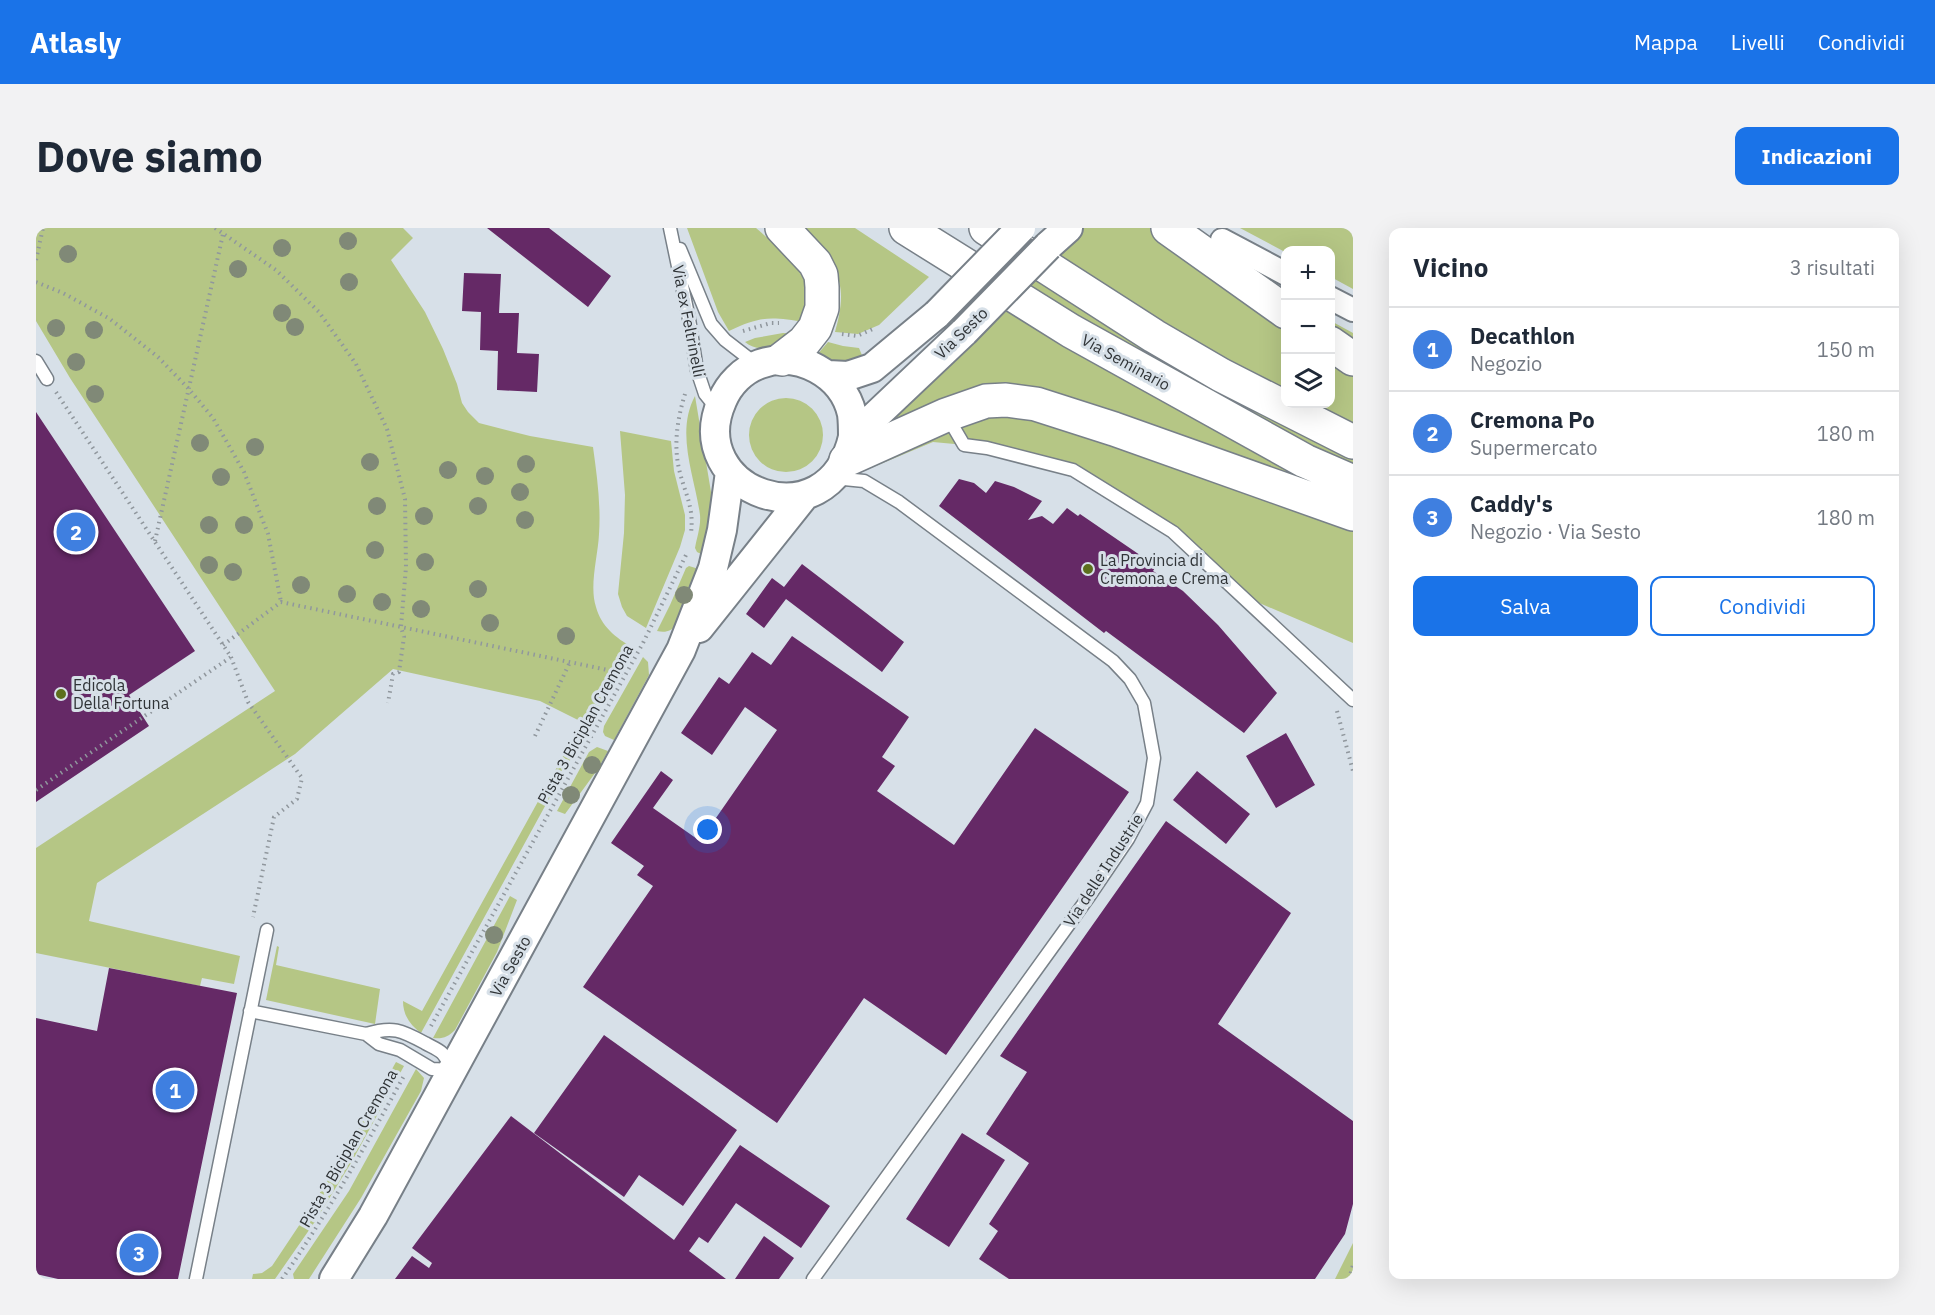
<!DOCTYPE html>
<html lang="it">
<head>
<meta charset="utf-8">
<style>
  body { margin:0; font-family:"IBM Plex Sans",sans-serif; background:#f2f2f3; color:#1f2937 }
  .controls { position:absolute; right:18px; top:18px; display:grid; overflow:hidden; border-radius:12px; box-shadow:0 6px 24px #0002 }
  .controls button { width:54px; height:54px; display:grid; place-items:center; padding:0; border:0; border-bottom:2px solid #e0e1e3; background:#fff; color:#1f2937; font:30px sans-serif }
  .you { position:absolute; left:672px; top:602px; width:21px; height:21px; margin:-15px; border:4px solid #fff; border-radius:50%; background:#1a73e8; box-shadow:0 0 0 9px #1a73e833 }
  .badge { display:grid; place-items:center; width:39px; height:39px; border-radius:50%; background:#1a73e8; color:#fff; font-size:20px; font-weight:700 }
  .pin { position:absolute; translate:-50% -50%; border:3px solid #fff; box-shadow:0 2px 6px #0006 }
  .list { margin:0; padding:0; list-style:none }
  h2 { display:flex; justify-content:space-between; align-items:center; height:78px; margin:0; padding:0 24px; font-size:26px }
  h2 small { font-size:20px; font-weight:400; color:#747a83 }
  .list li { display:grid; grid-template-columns:39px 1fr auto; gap:18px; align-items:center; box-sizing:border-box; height:84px; padding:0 24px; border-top:2px solid #e0e1e3 }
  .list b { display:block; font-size:22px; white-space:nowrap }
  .list p { margin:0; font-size:20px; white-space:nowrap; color:#747a83 }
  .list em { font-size:20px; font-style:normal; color:#747a83 }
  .actions { display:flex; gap:12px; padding:18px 24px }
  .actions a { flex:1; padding:14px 0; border:2px solid #1a73e8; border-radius:12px; text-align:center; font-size:21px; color:#1a73e8 }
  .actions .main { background:#1a73e8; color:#fff }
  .icon { flex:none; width:33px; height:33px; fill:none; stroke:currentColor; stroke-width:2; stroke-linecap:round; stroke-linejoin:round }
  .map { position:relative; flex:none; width:1317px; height:1051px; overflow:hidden; border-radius:12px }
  header { display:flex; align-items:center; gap:36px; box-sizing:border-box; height:84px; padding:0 30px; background:#1a73e8; color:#fff }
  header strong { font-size:28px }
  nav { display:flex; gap:33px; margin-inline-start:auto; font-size:21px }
  .intro { display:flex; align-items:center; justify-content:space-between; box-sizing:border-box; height:144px; padding:0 36px }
  h1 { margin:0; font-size:42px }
  .button { padding:15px 27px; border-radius:12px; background:#1a73e8; color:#fff; font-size:21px; font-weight:700 }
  main { display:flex; gap:36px; padding:0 36px }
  aside { flex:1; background:#fff; border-radius:12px; box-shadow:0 6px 24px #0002 }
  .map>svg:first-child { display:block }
</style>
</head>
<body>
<header>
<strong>Atlasly</strong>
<nav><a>Mappa</a><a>Livelli</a><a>Condividi</a></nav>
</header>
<div class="intro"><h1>Dove siamo</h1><a class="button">Indicazioni</a></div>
<main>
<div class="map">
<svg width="1317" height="1051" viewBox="0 0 1317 1051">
  <rect width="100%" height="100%" fill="#d7e0e8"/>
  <path fill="#b5c685" d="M0,0H367L377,10L355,32L389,84L407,121L421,156L426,175L432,184L443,195L494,208L557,219C561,248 565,277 563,306C562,328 553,358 560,379C565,398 580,410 596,419L385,805C374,797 367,787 367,773L386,783L546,494L504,473L357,441L259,526L61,655L53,693L204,728L198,756L166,750L164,758L0,725V620L239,463L34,150L0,93Z
    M651,0H720C738,16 770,40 772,66C773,74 771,85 770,94C735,89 726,87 693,103L682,84Z
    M760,0H819L893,49L843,97L822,106L799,104C804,86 810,60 798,43C788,28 772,14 760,0Z
    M1044,0H1122L1249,69L1250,176H1294L1295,93L1317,105V415L1214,371L1137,300L1038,240L940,218L897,214L792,258Z
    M1204,0H1317V61L1295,49L1294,22H1250L1249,24Z
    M747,105L762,106C746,114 725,128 709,114L719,110Z
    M792,114L807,118L823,120L830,137L814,141L780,128Z
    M659,168L677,276L669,328L661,324L659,320C661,309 665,298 664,287C659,249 639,205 659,168Z
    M713 207a37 37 0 1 1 74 0a37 37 0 1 1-74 0Z
    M584,203L635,213L638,243L649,287V302L644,319L610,400L591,388L586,379L582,366L588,305L589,267Z
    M653,338L666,342L641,397C635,403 630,405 621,403L634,377L650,340Z
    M607,429L612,434L613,447L578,512L569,508L567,504L568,498Z
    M561,519L572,523L562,541L529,586L521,583L553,524Z
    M474,668L481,672L461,724L419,802C412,809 407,811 397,810Z
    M241,718L243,719L240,737L344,761L339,796L230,772Z
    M360,834L368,838L315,935L278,995L239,1051H216L217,1046L226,1045L236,1038L268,990L305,931Z
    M380,841L388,850L385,863L325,970L273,1051H258L257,1046L313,963Z
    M1317,1015V1051H1299Z"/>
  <path fill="#652966" d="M451,0H513L575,48L552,79Z
    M428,45L465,46L463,85H483L481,125L503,126L501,164L461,162L462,123L444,122L445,84L426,83Z
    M0,184L159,423L93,467L113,498L0,574Z
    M923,251L938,255L950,265L959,253L978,259L1006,273L992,292L1006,288L1017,296L1031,280L1042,288L1044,286L1120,338L1117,343L1147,363L1182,397L1241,465L1208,505L1070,403L1068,405L903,278Z
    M766,336L868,414L846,444L750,371L728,400L710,386L736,350L748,359Z
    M756,408L873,489L846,529L859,538L841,563L918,617L999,500L1093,564L910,827L828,770L741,895L547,759L617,658L601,647L608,638L575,615L625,543L637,552L617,580L664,613L741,502L709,479L676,527L645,505L683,449L693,456L716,424L735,437Z
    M1250,505L1279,557L1240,580L1210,528Z
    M1161,543L1214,586L1190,616L1137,572Z
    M1130,593L1255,685L1182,796L1317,893V976L1309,1006L1279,1051H973L943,1031L962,1003L953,996L993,935L950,906L991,844L964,828Z
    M73,740L201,765L142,1051H22L0,1046V790L61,803Z
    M568,807L701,902L647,978L603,947L588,969L498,905Z
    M475,888L638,1012L704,917L794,978L765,1020L700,975L672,1015L663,1009L653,1023L690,1051H359L376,1028L393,1040L396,1035L376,1020Z
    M926,905L969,932L913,1019L870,991Z
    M728,1008L758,1030L743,1051H699Z"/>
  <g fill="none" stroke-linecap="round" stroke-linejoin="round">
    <g stroke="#788088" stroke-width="15">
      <path id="service" d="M634,0L653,91L661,142L669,166L682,182
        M644,21L675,96L689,112L720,136
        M0,133L11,151
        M911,188L928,217L951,220L1037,242L1137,304L1317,472
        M214,783L330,806L343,816L364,822L396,841L416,842
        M330,806C357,798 365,802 389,815C394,818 402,821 406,825C410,829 413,836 416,841
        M160,1051L231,702
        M777,1051L1054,667L1092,611L1111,575L1118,530L1108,475L1094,451L1077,433L863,274L828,253L798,250"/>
    </g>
    <g stroke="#788088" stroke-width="26">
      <path id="minor" d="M1186,12L1250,46
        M1294,70L1317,82"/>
    </g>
    <g stroke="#788088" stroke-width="32">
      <path id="tertiary" d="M1012,18L1032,0
        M792,147L812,148L836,140L901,86
        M817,209C817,202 817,194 816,186C807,146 762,122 724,136C707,142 693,156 686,173C646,263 792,318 817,209L928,104
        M663,400L769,267
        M298,1051L337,988L645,422L677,340L686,302L694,244"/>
    </g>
    <g stroke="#788088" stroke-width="36">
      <path id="primary" d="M746,0L779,35L785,47L786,59V80L779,100L768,114L746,131
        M870,0L1035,103L1269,233L1317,254
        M950,0L1118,108L1185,147L1317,214
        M1132,0L1250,84
        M1294,115L1317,131
        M810,232L910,187L950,173L970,172L1000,176L1078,201L1317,286"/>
    </g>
    <path stroke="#90979d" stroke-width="4" stroke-dasharray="1.5 4.5" stroke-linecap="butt" d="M179,0L240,42L283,84L320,136L351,201L369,271L370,339L365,399L368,409L363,444L357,446L352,475
      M0,32L7,0
      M0,54L27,65L74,91L122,129L152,160L177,190L208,244L232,306L245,374
      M707,103L735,95H743
      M806,106L821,108L839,100
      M649,166C641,192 637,219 644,245C650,268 658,280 655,305
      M119,313L187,6
      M187,417L245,374L591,446
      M195,429L212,474L266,550L261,571L238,589L217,689
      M1301,483L1317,543
      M499,508L534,434
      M0,562L195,429L20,164
      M395,798L607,415L650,327
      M246,1051C292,985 330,917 369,846
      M1313,1051L1317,1037"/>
    <use href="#service" stroke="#fff" stroke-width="12"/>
    <use href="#minor" stroke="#fff" stroke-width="22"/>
    <use href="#tertiary" stroke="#fff" stroke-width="28"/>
    <use href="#primary" stroke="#fff" stroke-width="33"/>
    <g stroke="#788088" stroke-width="32" stroke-linecap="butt">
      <path id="tertiary-bridge" d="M901,86L985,0
        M928,104L1012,18"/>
    </g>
    <use href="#tertiary-bridge" stroke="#fff" stroke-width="28"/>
  </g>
  <g fill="#808977">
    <circle cx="312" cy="13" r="9"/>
    <circle cx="246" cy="20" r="9"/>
    <circle cx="32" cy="26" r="9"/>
    <circle cx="202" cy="41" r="9"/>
    <circle cx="313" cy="54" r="9"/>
    <circle cx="246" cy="85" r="9"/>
    <circle cx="259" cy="99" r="9"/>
    <circle cx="20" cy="100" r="9"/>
    <circle cx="58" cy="102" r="9"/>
    <circle cx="40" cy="134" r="9"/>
    <circle cx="59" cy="166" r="9"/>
    <circle cx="164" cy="215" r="9"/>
    <circle cx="219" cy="219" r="9"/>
    <circle cx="334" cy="234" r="9"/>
    <circle cx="490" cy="236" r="9"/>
    <circle cx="412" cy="242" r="9"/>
    <circle cx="449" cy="248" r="9"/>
    <circle cx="185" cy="249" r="9"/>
    <circle cx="484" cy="264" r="9"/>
    <circle cx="341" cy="278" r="9"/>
    <circle cx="442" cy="278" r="9"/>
    <circle cx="388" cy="288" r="9"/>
    <circle cx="489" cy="292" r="9"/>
    <circle cx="173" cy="297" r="9"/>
    <circle cx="208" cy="297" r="9"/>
    <circle cx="339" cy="322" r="9"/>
    <circle cx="389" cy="334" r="9"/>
    <circle cx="173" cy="337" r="9"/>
    <circle cx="197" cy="344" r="9"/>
    <circle cx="265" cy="357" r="9"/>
    <circle cx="442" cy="361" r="9"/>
    <circle cx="311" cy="366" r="9"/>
    <circle cx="648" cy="367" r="9"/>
    <circle cx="346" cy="374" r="9"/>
    <circle cx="385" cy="381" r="9"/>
    <circle cx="454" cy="395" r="9"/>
    <circle cx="530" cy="408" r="9"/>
    <circle cx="556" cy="537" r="9"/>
    <circle cx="535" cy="567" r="9"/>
    <circle cx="458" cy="707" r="9"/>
  </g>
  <g fill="#5c6f1d" stroke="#d7e0e8" stroke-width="2">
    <circle cx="1052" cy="341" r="6"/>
    <circle cx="25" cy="466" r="6"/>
  </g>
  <g text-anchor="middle" stroke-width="6" stroke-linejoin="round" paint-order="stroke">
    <g font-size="16" fill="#303437" stroke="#d7e0e8">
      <text transform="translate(653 93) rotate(79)" y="6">Via ex Feltrinelli</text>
      <text transform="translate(925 105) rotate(-44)" y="6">Via Sesto</text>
      <text transform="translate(1090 134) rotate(29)" y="6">Via Seminario</text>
      <text transform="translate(549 496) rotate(-61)" y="6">Pista 3 Biciplan Cremona</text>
      <text transform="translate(1067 642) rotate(-57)" y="6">Via delle Industrie</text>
      <text transform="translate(474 738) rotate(-61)" y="6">Via Sesto</text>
      <text transform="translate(312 920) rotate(-60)" y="6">Pista 3 Biciplan Cremona</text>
    </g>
    <g font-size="16" fill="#303437" stroke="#d7e0e8" text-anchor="start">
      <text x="1064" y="338">La Provincia di<tspan x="1064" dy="18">Cremona e Crema</tspan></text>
      <text x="37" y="463">Edicola<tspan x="37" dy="18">Della Fortuna</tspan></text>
    </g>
  </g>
</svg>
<div class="controls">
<button>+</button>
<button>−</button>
<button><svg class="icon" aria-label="layers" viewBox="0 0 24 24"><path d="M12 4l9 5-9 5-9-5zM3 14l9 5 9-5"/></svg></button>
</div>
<div class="you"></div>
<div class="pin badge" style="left:139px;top:862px;background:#3f7fe0">1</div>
<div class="pin badge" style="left:40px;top:304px;background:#3f7fe0">2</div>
<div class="pin badge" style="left:103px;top:1025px;background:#3f7fe0">3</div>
</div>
<aside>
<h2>Vicino<small>3 risultati</small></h2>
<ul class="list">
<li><span class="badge" style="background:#3f7fe0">1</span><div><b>Decathlon</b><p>Negozio</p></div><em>150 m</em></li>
<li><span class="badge" style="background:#3f7fe0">2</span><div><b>Cremona Po</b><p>Supermercato</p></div><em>180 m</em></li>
<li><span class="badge" style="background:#3f7fe0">3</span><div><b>Caddy's</b><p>Negozio · Via Sesto</p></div><em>180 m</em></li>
</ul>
<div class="actions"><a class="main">Salva</a><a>Condividi</a></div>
</aside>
</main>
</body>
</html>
